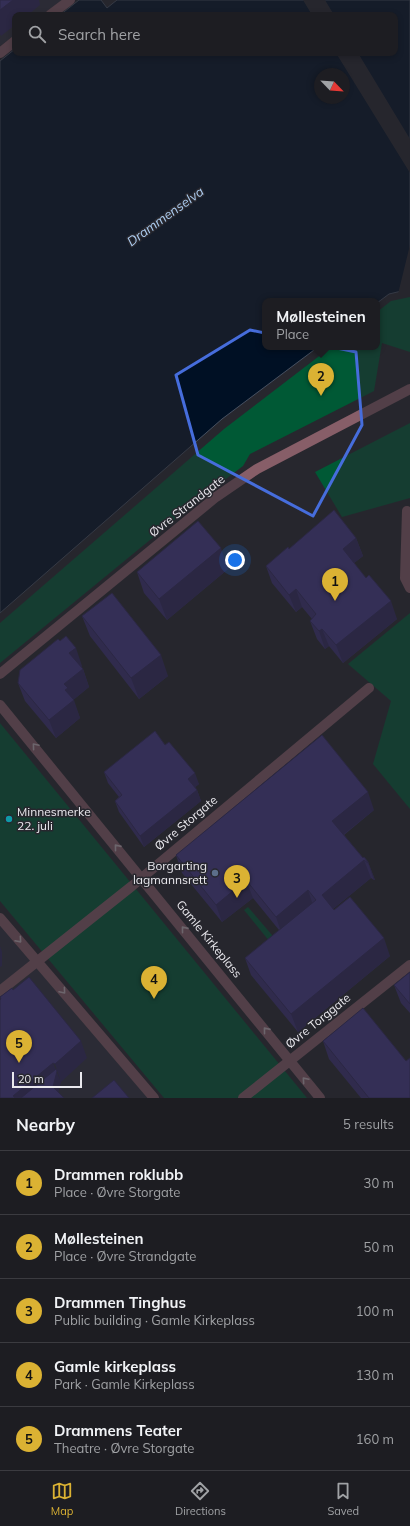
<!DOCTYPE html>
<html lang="en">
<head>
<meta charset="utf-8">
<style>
  body { margin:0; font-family:Mulish,sans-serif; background:#25262a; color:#f1f3f6 }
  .compass { position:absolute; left:314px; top:68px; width:36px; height:36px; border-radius:50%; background:#1d1d22; box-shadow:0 2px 6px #0003; rotate:115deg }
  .scale { position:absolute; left:12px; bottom:10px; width:70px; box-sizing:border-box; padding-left:4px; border:2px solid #eae9ee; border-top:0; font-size:11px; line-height:14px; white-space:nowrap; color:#eae9ee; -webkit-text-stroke:3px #27272e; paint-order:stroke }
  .you { position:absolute; left:235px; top:560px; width:14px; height:14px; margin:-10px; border:3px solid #fff; border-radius:50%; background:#1a73e8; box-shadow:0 0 0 6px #1a73e833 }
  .badge { display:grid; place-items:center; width:26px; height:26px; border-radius:50%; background:#dbb233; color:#111; font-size:13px; font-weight:700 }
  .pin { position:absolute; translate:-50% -33px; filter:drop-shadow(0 1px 2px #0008) }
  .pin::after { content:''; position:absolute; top:21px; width:14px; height:12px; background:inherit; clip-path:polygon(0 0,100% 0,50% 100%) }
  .popup { position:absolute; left:262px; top:298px; width:118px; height:52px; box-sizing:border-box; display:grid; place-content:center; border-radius:8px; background:#1d1d22; filter:drop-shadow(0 1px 3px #0005); font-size:13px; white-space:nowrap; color:#a0a2a5 }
  .popup b { font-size:15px; color:#f1f3f6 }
  .popup::after { content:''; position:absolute; left:50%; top:100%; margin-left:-8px; border:8px solid transparent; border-top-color:#1d1d22 }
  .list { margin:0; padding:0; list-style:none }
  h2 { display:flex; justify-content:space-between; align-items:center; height:52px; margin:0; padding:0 16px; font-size:17px }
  h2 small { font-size:13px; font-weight:400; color:#a0a2a5 }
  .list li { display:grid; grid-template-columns:26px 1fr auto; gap:12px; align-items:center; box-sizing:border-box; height:64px; padding:0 16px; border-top:1px solid #3b3b40 }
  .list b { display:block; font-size:15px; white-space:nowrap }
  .list p { margin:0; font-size:13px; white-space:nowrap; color:#a0a2a5 }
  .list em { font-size:13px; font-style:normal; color:#a0a2a5 }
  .icon { flex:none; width:22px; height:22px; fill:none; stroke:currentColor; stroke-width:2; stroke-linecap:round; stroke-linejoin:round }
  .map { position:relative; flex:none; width:410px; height:1098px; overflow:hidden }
  .search { position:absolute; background:#1d1d22; box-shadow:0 2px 6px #0003; left:12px; right:12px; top:12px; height:44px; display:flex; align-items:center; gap:10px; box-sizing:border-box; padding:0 14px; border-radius:8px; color:#a0a2a5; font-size:15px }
  .sheet { height:372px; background:#1d1d22 }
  nav { display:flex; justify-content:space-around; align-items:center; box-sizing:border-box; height:56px; border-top:1px solid #3b3b40; background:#1d1d22; font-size:11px; color:#a0a2a5 }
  nav a { display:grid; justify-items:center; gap:2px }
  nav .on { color:#dbb233 }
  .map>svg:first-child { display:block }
</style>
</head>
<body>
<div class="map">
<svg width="410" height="1098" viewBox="0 0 410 1098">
  <rect width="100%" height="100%" fill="#27272e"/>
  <path fill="#32323e" d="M0,0H62L42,15H15V35L0,46Z
    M0,920L153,1098H0Z"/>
  <path fill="#005935" d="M410,297V352L382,343L374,391L250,454L243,466L206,494L0,663V623L224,429L331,347H377V312L391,301Z
    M410,423V498L342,517L315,472Z
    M410,613V809L373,764L391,701L348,664Z
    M0,723L307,1098H164L0,901Z
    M248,907L278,942H270L244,910Z"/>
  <path fill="#001024" stroke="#465161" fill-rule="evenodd" d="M79,0H101L107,8L117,0H410V289L389,294L377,303V301H265V347H318L222,419L0,613V61L15,49V53H395V15H60ZM320,74H344V98H320Z"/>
  <path fill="#27272e" d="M303,0H325L334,15H312Z
    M336,53H358L410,139V173Z
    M410,245V291L398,294Z"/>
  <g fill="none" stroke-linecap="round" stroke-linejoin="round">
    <path stroke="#875e68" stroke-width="10" d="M407,511L405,578L410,588"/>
    <path stroke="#875e68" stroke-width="10" d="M50,15L70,0
      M0,53L15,41"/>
    <path stroke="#875e68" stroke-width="10" d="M0,705L320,1098
      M0,918L154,1098
      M0,991L132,886L369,688
      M243,1098L410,965"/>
    <path stroke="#875e68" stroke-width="10" d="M0,674L216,497L257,469L410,389"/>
  </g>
  <path fill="#3c3274" d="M356,538L363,556L354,563L397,619L343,663L329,646L325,649L317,639L310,621L312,619L302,607L296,612L272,583L266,566L289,549Z
    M228,569L167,620L144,593L137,572Z
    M82,616L168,676L139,699L90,636Z
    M82,666L81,667L83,669L89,687L73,700L80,718L56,738L25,701L18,683Z
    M165,745L199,784L195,787L197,790L201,801L144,847L119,812L115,801L119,797L108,783L104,772Z
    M374,810L344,835L363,858L368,862L375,880H374L371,878L333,909L390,956L298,1032L251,975L245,958L279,930L253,898L222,922L182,873L176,855Z
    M410,972V1013L401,1003L394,985Z
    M323,1041L406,1061L410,1098H361L329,1059Z"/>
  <path fill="#31295e" d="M13,0H39L40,5L28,15H15V25L1,36L0,34V10Z
    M356,538L363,556L349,567L343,549Z
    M221,548L228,569L167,620L159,599Z
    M296,589L302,607L296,612L289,595Z
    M391,601L397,619L343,663L336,645Z
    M322,629L329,646L325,649L319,631Z
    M76,648L82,666L76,671L69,653Z
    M161,655L168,676L139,699L131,678Z
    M83,669L89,687L72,701L74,700L80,718L56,738L49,720L65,690L64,684Z
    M195,773L199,784L192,790L188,779Z
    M197,790L201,801L144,847L140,836Z
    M368,792L374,810L339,838L332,821Z
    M364,860L371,878L328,913L322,895Z
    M368,862L375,880H374L368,863Z
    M246,880L253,898L222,922L216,905Z
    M308,890L314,908L282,935L276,917Z
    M384,938L390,956L298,1032L291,1014Z
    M0,946L2,952V966L0,967Z
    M81,1041L87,1058L61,1082L55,1064Z
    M53,1063L61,1082L57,1098H14L13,1096Z"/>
  <path fill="#463a87" stroke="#31295e" d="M0,0H13L0,10Z
    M334,510L356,538L343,549L366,578L369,575L391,601L336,645L322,629L319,631L310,621L316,614L296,589L289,595L266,566L288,547L289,549Z
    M198,521L221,548L159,599L137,572Z
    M112,593L161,655L131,678L82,616Z
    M66,636L76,648L69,653L83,669L64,684L68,688L65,690L74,700L49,720L18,683L20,670L58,639L60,641Z
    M155,731L165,745L169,742L195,773L188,779L197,790L140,836L115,801L122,795L104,772Z
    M322,735L368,792L332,821L363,858L364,857L368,862V863L364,860L322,895L334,910L350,897L384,938L291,1014L245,958L316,900L308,890L276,917L246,880L216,905L176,855Z
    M410,972V1004L394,985Z
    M29,977L81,1041L55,1064L53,1063L13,1096L15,1097L14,1098H0V1000L1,999L0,997L12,988L13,990Z
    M363,1008L406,1061L410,1058V1098H369L323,1041Z
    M56,1069L57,1071L53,1087L64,1098H21Z
    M114,1080L129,1098H92Z"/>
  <defs><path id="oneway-chevron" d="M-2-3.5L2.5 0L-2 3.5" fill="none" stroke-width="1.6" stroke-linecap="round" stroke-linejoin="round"/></defs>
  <g stroke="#c2b1b8">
    <use href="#oneway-chevron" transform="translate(35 746) rotate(-130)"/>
    <use href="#oneway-chevron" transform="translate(117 847) rotate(-129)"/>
    <use href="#oneway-chevron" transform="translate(184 929) rotate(-129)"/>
    <use href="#oneway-chevron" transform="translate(19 940) rotate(49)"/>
    <use href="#oneway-chevron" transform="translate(63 991) rotate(50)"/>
    <use href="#oneway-chevron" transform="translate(266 1030) rotate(-129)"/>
    <use href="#oneway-chevron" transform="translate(305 1080) rotate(-131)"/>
  </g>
  <path d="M0 0H410V1098H0ZM250,330L356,352L362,425L313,516L198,455L176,375Z" fill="#27272e" fill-opacity=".55" fill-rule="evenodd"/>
  <path fill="none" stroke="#466ddc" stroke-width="3" stroke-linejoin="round" d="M250,330L356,352L362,425L313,516L198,455L176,375Z"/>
  <circle fill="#0f9aa8" stroke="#27272e" stroke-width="1.5" cx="9" cy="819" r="4"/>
  <circle fill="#5c6f8a" stroke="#27272e" stroke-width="1.5" cx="215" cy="873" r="4"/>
  <g text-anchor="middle" stroke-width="3" stroke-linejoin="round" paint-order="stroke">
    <g font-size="12" fill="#eae9ee" stroke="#27272e">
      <text transform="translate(187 506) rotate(-38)" y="4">Øvre Strandgate</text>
      <text transform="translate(186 823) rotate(-40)" y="4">Øvre Storgate</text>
      <text transform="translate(209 939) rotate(51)" y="4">Gamle Kirkeplass</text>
      <text transform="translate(318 1021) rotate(-39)" y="4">Øvre Torggate</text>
    </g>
    <g font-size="12" fill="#eae9ee" stroke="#27272e" text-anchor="start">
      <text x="17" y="816">Minnesmerke<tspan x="17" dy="14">22. juli</tspan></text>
      <text x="207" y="870" text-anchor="end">Borgarting<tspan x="207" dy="14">lagmannsrett</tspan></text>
    </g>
    <g font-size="13" font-style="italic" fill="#adcdf1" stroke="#27272e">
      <text transform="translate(165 216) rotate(-36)" y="5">Drammenselva</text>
    </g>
  </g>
</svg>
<svg class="compass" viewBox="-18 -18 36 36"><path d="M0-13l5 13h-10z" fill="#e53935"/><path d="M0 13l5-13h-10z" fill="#a0a2a5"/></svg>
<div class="scale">20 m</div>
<div class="you"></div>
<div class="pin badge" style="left:335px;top:601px">1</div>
<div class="pin badge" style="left:321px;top:396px">2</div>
<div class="popup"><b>Møllesteinen</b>Place</div>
<div class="pin badge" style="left:237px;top:898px">3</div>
<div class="pin badge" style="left:154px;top:999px">4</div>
<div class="pin badge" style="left:19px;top:1063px">5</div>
<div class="search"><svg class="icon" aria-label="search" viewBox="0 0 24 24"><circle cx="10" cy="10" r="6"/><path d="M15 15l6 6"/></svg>Search here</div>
</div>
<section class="sheet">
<h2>Nearby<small>5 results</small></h2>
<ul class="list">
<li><span class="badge">1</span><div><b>Drammen roklubb</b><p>Place · Øvre Storgate</p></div><em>30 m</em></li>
<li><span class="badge">2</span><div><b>Møllesteinen</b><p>Place · Øvre Strandgate</p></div><em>50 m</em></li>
<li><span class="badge">3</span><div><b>Drammen Tinghus</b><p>Public building · Gamle Kirkeplass</p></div><em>100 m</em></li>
<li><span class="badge">4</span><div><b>Gamle kirkeplass</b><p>Park · Gamle Kirkeplass</p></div><em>130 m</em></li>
<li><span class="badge">5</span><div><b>Drammens Teater</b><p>Theatre · Øvre Storgate</p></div><em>160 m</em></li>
</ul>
</section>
<nav>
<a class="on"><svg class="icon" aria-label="map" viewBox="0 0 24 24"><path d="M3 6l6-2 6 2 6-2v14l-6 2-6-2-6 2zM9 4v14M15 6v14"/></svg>Map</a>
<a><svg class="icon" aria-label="directions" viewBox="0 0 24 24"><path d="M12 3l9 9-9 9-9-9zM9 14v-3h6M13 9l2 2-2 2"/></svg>Directions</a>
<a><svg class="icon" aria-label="saved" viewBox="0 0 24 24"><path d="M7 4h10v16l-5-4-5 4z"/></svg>Saved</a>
</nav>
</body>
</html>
